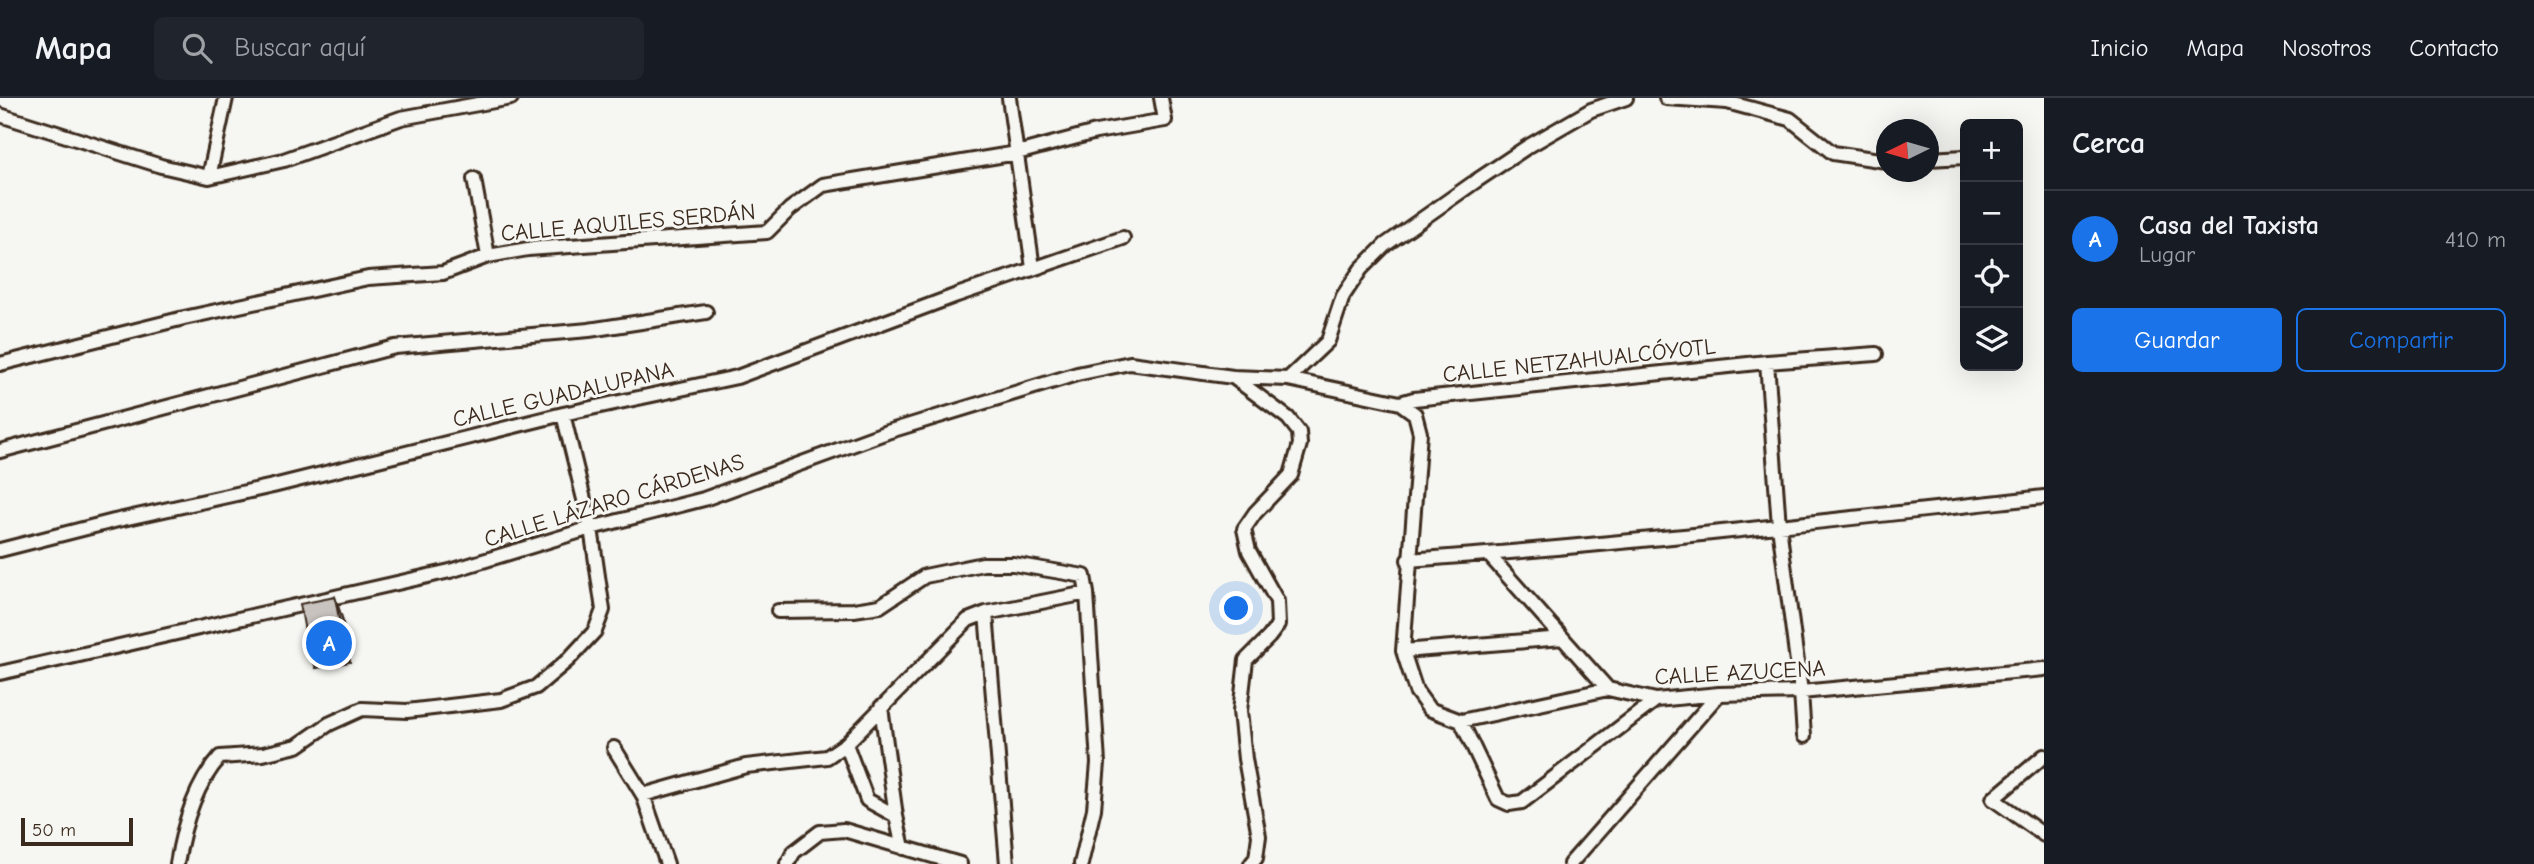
<!DOCTYPE html>
<html lang="es">
<head>
<meta charset="utf-8">
<style>
  body { margin:0; font-family:"Comic Neue",sans-serif; background:#20242c; color:#f1f3f6 }
  .controls { position:absolute; right:21px; top:21px; display:grid; overflow:hidden; border-radius:10px; box-shadow:0 7px 28px #0002 }
  .controls button { width:63px; height:63px; display:grid; place-items:center; padding:0; border:0; border-bottom:2px solid #363941; background:#171b24; color:#f1f3f6; font:35px sans-serif }
  .compass { position:absolute; left:1876px; top:21px; width:63px; height:63px; border-radius:50%; background:#171b24; box-shadow:0 7px 28px #0002; rotate:265deg }
  .scale { position:absolute; left:21px; bottom:18px; width:112px; box-sizing:border-box; padding-left:7px; border:4px solid #3b2a1e; border-top:0; font-size:19px; line-height:24px; white-space:nowrap; color:#3b2a1e; -webkit-text-stroke:5px #f6f6f2; paint-order:stroke }
  .you { position:absolute; left:1237px; top:511px; width:24px; height:24px; margin:-18px; border:5px solid #fff; border-radius:50%; background:#1a73e8; box-shadow:0 0 0 10px #1a73e833 }
  .badge { display:grid; place-items:center; width:46px; height:46px; border-radius:50%; background:#1a73e8; color:#fff; font-size:23px; font-weight:700 }
  .pin { position:absolute; translate:-50% -50%; border:4px solid #fff; box-shadow:0 2px 7px #0006 }
  .list { margin:0; padding:0; list-style:none }
  h2 { display:flex; justify-content:space-between; align-items:center; height:91px; margin:0; padding:0 28px; font-size:30px }
  h2 small { font-size:23px; font-weight:400; color:#9ea1a6 }
  .list li { display:grid; grid-template-columns:46px 1fr auto; gap:21px; align-items:center; box-sizing:border-box; height:98px; padding:0 28px; border-top:2px solid #363941 }
  .list b { display:block; font-size:26px; white-space:nowrap }
  .list p { margin:0; font-size:23px; white-space:nowrap; color:#9ea1a6 }
  .list em { font-size:23px; font-style:normal; color:#9ea1a6 }
  .actions { display:flex; gap:14px; padding:21px 28px }
  .actions a { flex:1; padding:16px 0; border:2px solid #1a73e8; border-radius:10px; text-align:center; font-size:24px; color:#1a73e8 }
  .actions .main { background:#1a73e8; color:#fff }
  .icon { flex:none; width:38px; height:38px; fill:none; stroke:currentColor; stroke-width:2; stroke-linecap:round; stroke-linejoin:round }
  .map { position:relative; flex:none; width:2044px; height:766px; overflow:hidden }
  header { display:flex; align-items:center; gap:42px; box-sizing:border-box; height:98px; padding:0 35px; background:#171b24; border-bottom:2px solid #363941 }
  header strong { font-size:33px }
  nav { display:flex; gap:38px; margin-inline-start:auto; font-size:24px }
  .search { width:490px; height:63px; background:#20242c; display:flex; align-items:center; gap:18px; box-sizing:border-box; padding:0 24px; border-radius:10px; color:#9ea1a6; font-size:26px }
  main { display:flex }
  aside { flex:1; background:#171b24 }
  .map>svg:first-child { display:block }
</style>
</head>
<body>
<header>
<strong>Mapa</strong>
<div class="search"><svg class="icon" aria-label="search" viewBox="0 0 24 24"><circle cx="10" cy="10" r="6"/><path d="M15 15l6 6"/></svg>Buscar aquí</div>
<nav><a>Inicio</a><a>Mapa</a><a>Nosotros</a><a>Contacto</a></nav>
</header>
<main>
<div class="map">
<svg width="2044" height="766" viewBox="0 0 2044 766">
  <rect width="100%" height="100%" fill="#f6f6f2"/>
  <filter id="ink" filterUnits="userSpaceOnUse"><feTurbulence type="fractalNoise" baseFrequency=".0143" numOctaves="2"/><feDisplacementMap in="SourceGraphic" scale="14" xChannelSelector="R" yChannelSelector="G"/><feConvolveMatrix kernelMatrix="1 2 1 2 8 2 1 2 1" color-interpolation-filters="sRGB"/></filter>
  <g filter="url(#ink)">
    <g fill="none" stroke-linecap="round" stroke-linejoin="round">
      <g stroke="#3b2a1e" stroke-width="18">
        <path id="street" d="M1009,0L1033,170
          M1666,0L1727,4L1790,21L1833,55L1886,63
          M0,17L161,68L209,79L284,62L401,20L511,0
          M1928,61L1965,59
          M209,79L226,0
          M474,81L488,158
          M1767,264L1779,428L1801,594L1804,638
          M0,266L184,220L368,180L443,175L488,158L528,151L767,134L790,111L823,87L1017,55L1096,34L1165,22L1161,0
          M1233,279L1288,320L1299,334L1300,346L1291,377L1255,415L1244,431L1249,453L1277,503L1278,527L1269,539L1246,562L1240,613L1245,661L1259,738L1256,760L1251,766
          M1288,281L1328,243L1343,198L1361,171L1385,147L1476,83L1527,49L1591,12L1626,0
          M1400,305L1415,316L1420,335L1403,553L1416,593L1429,611L1461,623L1608,591L1656,602L1719,596L1801,594L2044,571
          M0,353L395,249L589,232L706,214
          M0,452L114,423L273,388L563,316L737,279L957,197L1123,140
          M1488,456L1608,591
          M1408,462C1621,447 1832,422 2044,399
          M778,513L854,512L880,508L925,478L983,466H1013L1084,478L1087,495L1098,665L1094,711L1081,766
          M986,515L1007,766
          M1403,553L1563,540
          M0,575L450,473L591,430L704,401L887,334L1077,276L1130,265L1233,279L1288,281L1400,305L1414,301L1767,264L1876,256
          M881,609L896,718
          M1461,623L1498,701L1509,706L1522,704L1656,602
          M614,650L643,697L667,766
          M2044,658L1993,701L2044,737
          M643,697L746,668L827,659L846,646
          M903,750L896,718L867,702L846,646L968,522L986,515L1087,495
          M177,766C183,728 194,688 220,659L263,656L297,648L329,626L362,611L407,613L501,602L536,589L568,562L595,533L603,512L591,430L563,316
          M787,766L794,754L820,734L844,732L960,766
          M1570,766L1719,596"/>
      </g>
      <use href="#street" stroke="#f6f6f2" stroke-width="12"/>
    </g>
    <path fill="#aca8a3" stroke="#3b2a1e" stroke-width="2" d="M335,499L342,520L350,564L316,570L308,550Z"/>
    <path fill="#8c8885" stroke="#3b2a1e" stroke-width="2" d="M335,499L342,520L350,564L343,544Z"/>
    <path fill="#c8c3be" stroke="#3b2a1e" stroke-width="2" d="M335,499L343,544L308,550L300,506Z"/>
  </g>
  <g text-anchor="middle" stroke-width="6" stroke-linejoin="round" paint-order="stroke">
    <g font-size="23" fill="#3b2a1e" stroke="#f6f6f2">
      <text transform="translate(628 124) rotate(-5)" y="8">CALLE AQUILES SERDÁN</text>
      <text transform="translate(1579 262) rotate(-6)" y="8">CALLE NETZAHUALCÓYOTL</text>
      <text transform="translate(563 296) rotate(-13)" y="8">CALLE GUADALUPANA</text>
      <text transform="translate(614 402) rotate(-17)" y="8">CALLE LÁZARO CÁRDENAS</text>
      <text transform="translate(1740 574) rotate(-3)" y="8">CALLE AZUCENA</text>
    </g>
  </g>
</svg>
<div class="controls">
<button>+</button>
<button>−</button>
<button><svg class="icon" aria-label="locate" viewBox="0 0 24 24"><circle cx="12" cy="12" r="6"/><path d="M12 2v4M12 18v4M2 12h4M18 12h4"/></svg></button>
<button><svg class="icon" aria-label="layers" viewBox="0 0 24 24"><path d="M12 4l9 5-9 5-9-5zM3 14l9 5 9-5"/></svg></button>
</div>
<svg class="compass" viewBox="-18 -18 36 36"><path d="M0-13l5 13h-10z" fill="#e53935"/><path d="M0 13l5-13h-10z" fill="#9ea1a6"/></svg>
<div class="scale">50 m</div>
<div class="you"></div>
<div class="pin badge" style="left:329px;top:545px">A</div>
</div>
<aside>
<h2>Cerca<small></small></h2>
<ul class="list">
<li><span class="badge">A</span><div><b>Casa del Taxista</b><p>Lugar</p></div><em>410 m</em></li>
</ul>
<div class="actions"><a class="main">Guardar</a><a>Compartir</a></div>
</aside>
</main>
</body>
</html>
